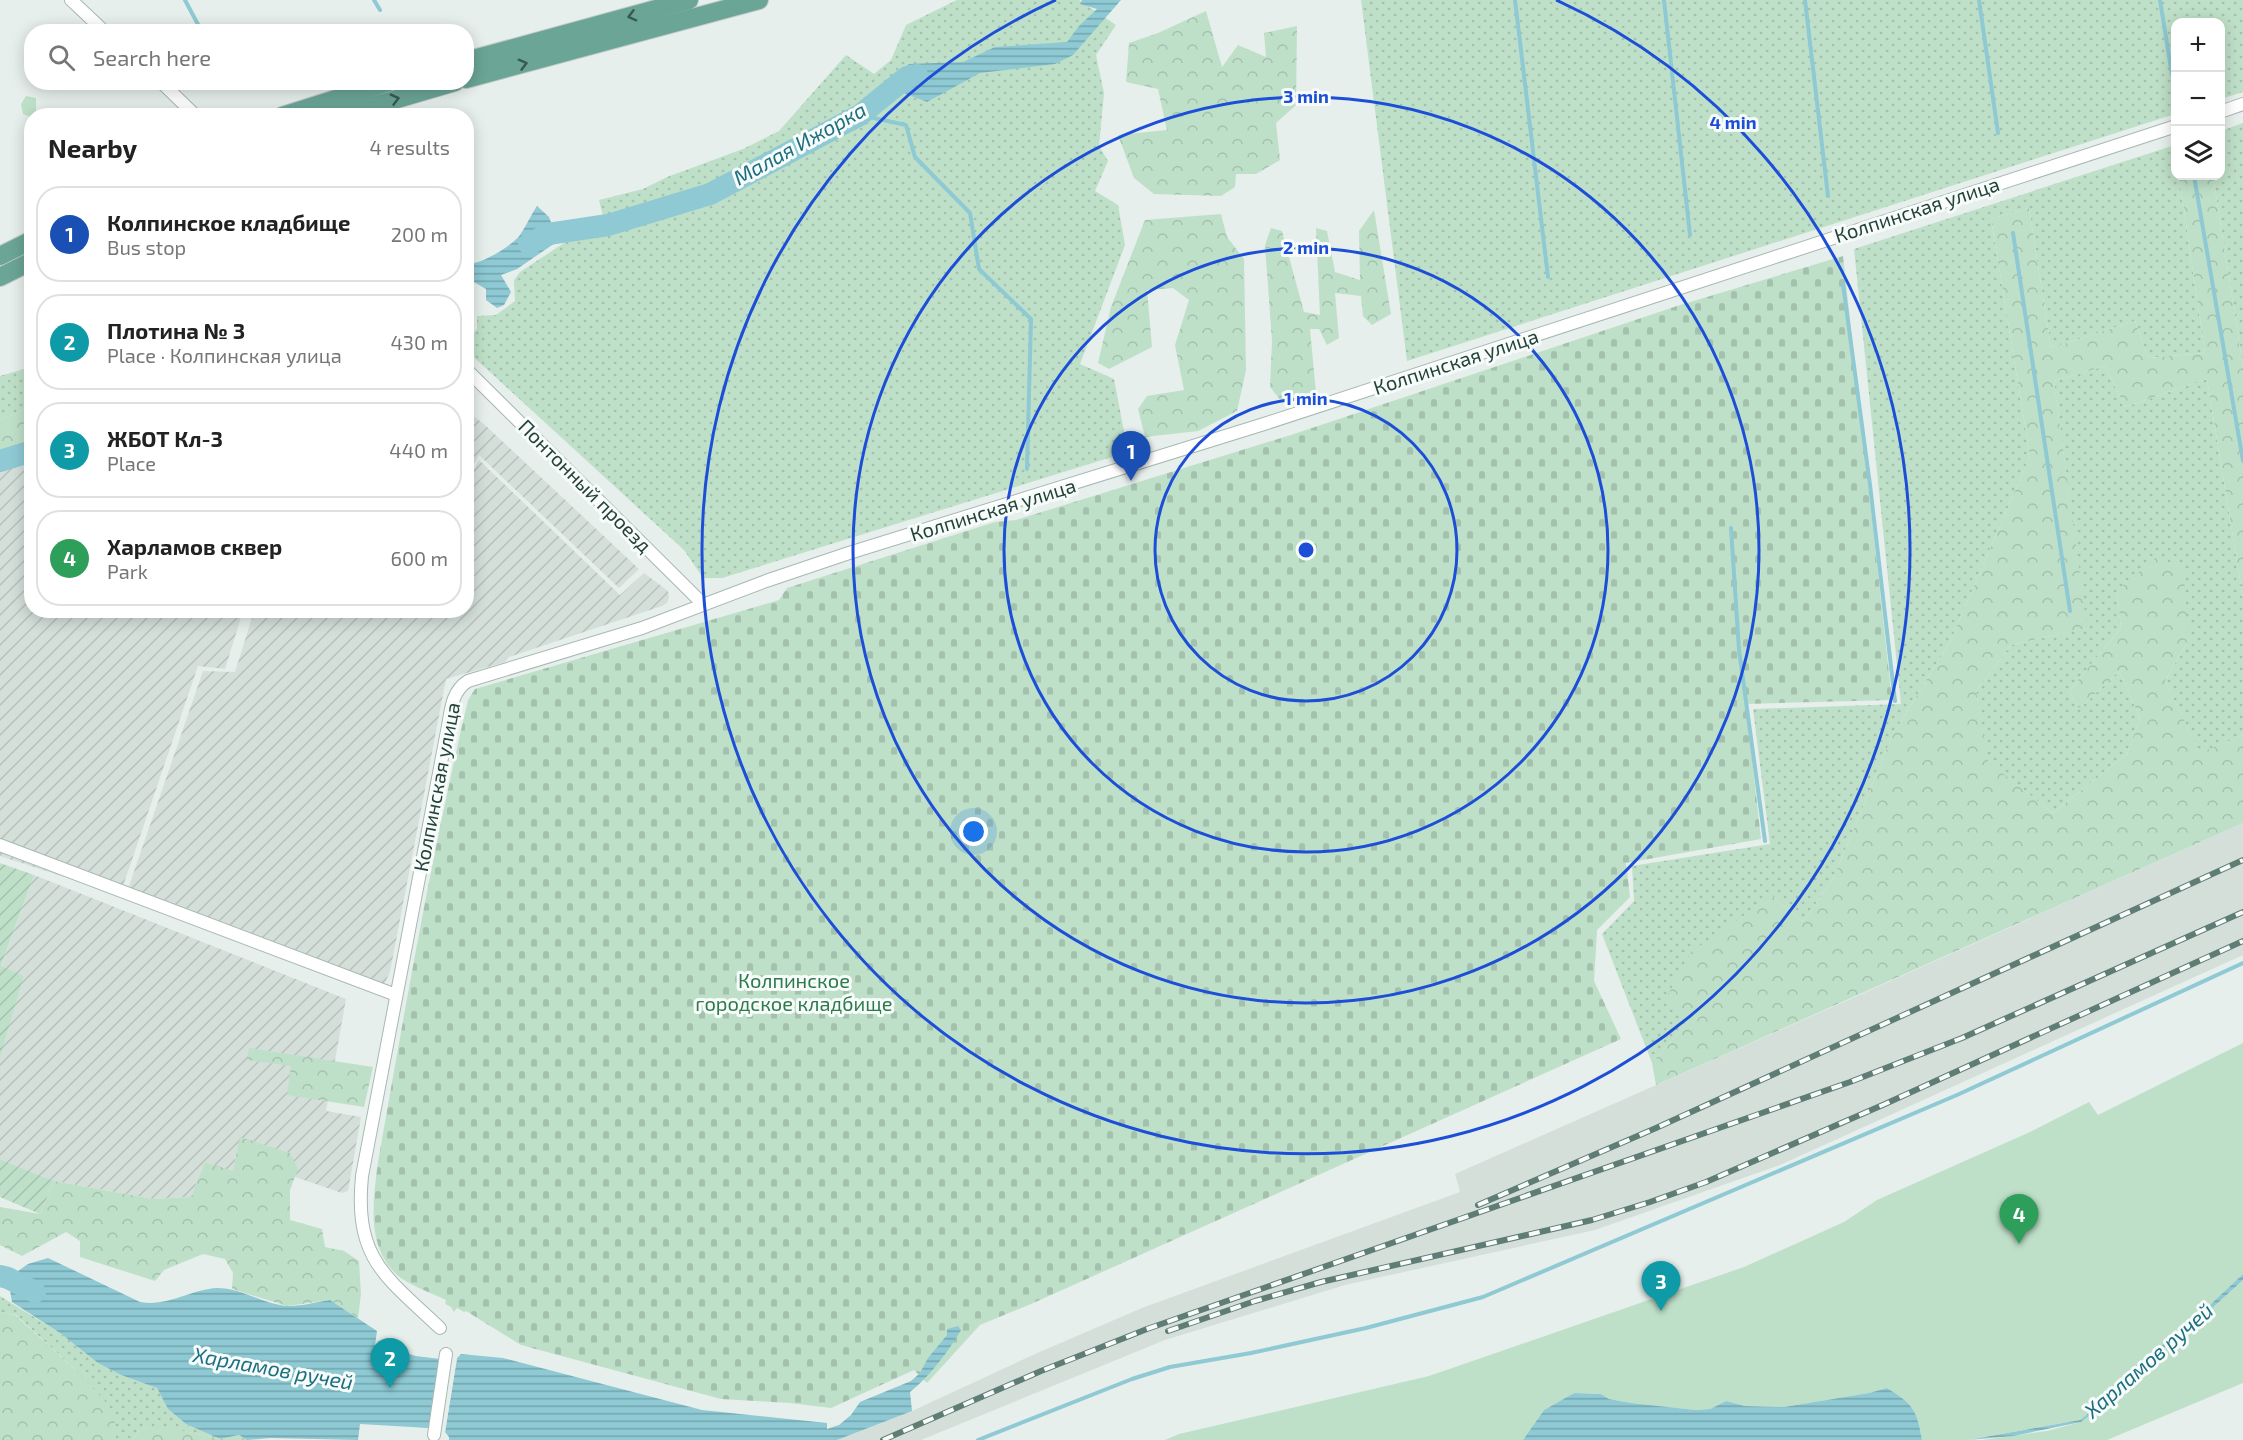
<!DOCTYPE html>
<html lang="en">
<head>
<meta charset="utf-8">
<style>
  body { margin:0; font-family:"Exo 2",sans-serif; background:#f2f2f2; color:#222 }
  .controls { position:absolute; right:18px; top:18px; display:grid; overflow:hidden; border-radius:12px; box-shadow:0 3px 15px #0003 }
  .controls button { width:54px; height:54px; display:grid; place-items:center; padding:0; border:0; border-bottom:2px solid #e0e0e0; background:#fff; color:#222; font:30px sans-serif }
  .you { position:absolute; left:974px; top:832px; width:21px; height:21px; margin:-15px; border:4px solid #fff; border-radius:50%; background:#1a73e8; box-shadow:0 0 0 9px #1a73e833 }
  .badge { display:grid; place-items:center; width:39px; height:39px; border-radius:50%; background:#db2777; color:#fff; font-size:20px; font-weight:700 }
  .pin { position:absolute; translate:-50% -50px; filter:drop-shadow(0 2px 3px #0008) }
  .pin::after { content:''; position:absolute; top:32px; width:21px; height:18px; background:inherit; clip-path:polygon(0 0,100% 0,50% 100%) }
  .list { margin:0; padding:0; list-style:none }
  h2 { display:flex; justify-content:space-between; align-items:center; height:78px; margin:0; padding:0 24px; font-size:26px }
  h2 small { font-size:20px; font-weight:400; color:#767676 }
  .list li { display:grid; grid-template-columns:39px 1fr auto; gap:18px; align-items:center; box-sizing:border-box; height:96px; margin:0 12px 12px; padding:0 12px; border:2px solid #e0e0e0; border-radius:24px }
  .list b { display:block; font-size:22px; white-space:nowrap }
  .list p { margin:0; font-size:20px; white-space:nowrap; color:#767676 }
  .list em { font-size:20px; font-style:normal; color:#767676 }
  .icon { flex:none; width:33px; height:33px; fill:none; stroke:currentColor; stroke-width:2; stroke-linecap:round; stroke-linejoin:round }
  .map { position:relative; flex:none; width:2243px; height:1440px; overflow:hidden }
  .search { position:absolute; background:#fff; box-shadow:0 3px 15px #0003; left:24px; top:24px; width:450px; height:66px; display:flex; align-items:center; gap:15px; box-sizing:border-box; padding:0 21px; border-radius:24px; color:#767676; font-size:22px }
  .panel { position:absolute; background:#fff; box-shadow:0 3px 15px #0003; left:24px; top:108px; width:450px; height:510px; border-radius:24px }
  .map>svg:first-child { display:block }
</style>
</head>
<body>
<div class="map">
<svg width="2243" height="1440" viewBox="0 0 2243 1440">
  <defs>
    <pattern id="industrial-furrows" width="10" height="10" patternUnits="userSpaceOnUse" patternTransform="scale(1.5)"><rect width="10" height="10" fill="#d4dfda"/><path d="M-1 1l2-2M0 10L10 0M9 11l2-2" fill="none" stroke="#b6c1bc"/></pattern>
    <pattern id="grass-dots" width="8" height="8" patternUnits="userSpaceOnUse" patternTransform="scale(1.5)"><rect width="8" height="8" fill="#bfe0c8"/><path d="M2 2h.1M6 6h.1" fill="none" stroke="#a4c1ad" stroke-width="1.8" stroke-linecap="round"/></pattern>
    <pattern id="forest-crowns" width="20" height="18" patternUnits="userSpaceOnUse" patternTransform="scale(1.5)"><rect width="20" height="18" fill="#bfe0c8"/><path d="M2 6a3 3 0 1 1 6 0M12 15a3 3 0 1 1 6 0" fill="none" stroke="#a4c1ad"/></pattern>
    <pattern id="cemetery-stones" width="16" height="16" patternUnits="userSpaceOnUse" patternTransform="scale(1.5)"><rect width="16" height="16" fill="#bfe0c8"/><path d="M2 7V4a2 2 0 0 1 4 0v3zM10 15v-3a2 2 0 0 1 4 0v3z" fill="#a4c1ad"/></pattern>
    <pattern id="garden-furrows" width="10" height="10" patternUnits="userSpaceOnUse" patternTransform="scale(1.5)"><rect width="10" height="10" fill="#bfe0c8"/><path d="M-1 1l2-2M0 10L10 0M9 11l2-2" fill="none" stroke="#a4c1ad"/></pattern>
    <pattern id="water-rules" width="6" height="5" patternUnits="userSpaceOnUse" patternTransform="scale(1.5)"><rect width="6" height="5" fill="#8ec9d4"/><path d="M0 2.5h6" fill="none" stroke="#74a5ad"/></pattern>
  </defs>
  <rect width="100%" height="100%" fill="#e6efeb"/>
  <path fill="#d4dfda" d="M2243,823V955L1780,1165L1595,1230L1345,1285L1165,1340L921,1440H837L912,1411L1035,1354L1142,1308L1460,1192L1455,1174L1846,1001Z"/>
  <path fill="url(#industrial-furrows)" d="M467,404L472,408L470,413L486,426L639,569L619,588L479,455L467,477Z
    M31,457L32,610L243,611L225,669L198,666L120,895L0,856V467Z
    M479,460L620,595L644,573L668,591L669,597L667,603L662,606L509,657L505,662L446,679L390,972L384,985L128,889L203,671L235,672L254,611L466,610L467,483Z
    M34,875L346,999L326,1111L361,1117L348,1191L342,1193L236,1157L233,1172L205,1162L191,1197L153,1199L54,1181L0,1159V1058L24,976L1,967Z"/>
  <path fill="url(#grass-dots)" d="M957,0H1079L1116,25L1096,55L1104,93L1099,146L1108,161L1095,191L1118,205L1125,245L1080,364L1114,379L1128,452L722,578H703L684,550L467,351L466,343L477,329V316L496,315L515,301L514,280L520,272L567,241L607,232L599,200L643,189L667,177L743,149L779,131L846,55L874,74L891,60L906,25Z
    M1361,0H2243V92L2221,99L2220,22H2176L2175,114L1407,361Z
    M2243,123V367L2213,176H2220L2221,131Z
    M2175,145L2176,176H2179L2205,353L2148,358L2135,321L2051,348L2029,208L1991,219L2030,456L1950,642L1893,734L1833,879L1803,922L1772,896L1689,1021L1652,1063L1602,934L1634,901L1632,866L1770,844L1753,709L1901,704L1854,249Z
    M2105,366L2125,407L2207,379L2243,598V735L2200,754L2165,681L2189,639L2117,590L2121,628L2069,691L2079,709L2119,671L2140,718L2127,754L2053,813L1987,762L1976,691L2011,645L2086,628L2054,381Z
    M31,367V406L0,420V376Z
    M0,1296L60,1333L98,1363L121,1375L157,1388L168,1409L186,1424L220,1439C192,1433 168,1426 140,1429L133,1440H116L78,1372L16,1315L0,1312Z"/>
  <path fill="url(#forest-crowns)" d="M1206,11L1222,67L1238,45L1266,57L1264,33L1297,26L1296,105L1276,123L1280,160L1256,174H1236L1235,187L1221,196L1154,194L1134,178L1118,135L1167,130L1158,89L1126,82L1129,43L1158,33Z
    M2179,176H2213L2243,367V598L2207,379L2125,407L2105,366L2054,381L2087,628L2011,645L1976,691L1988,762L2053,813L2127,754L2140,718L2119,671L2079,709L2069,691L2121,628L2117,591L2155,558L2183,567L2189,639L2165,681L2200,753L2243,735V823L1656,1085L1652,1063L1689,1021L1666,998L1691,952L1772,896L1803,922L1833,879L1893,734L1950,642L2030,456L1991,219L2029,208L2051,348L2135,321L2148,358L2205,353Z
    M1374,210L1391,314L1372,325L1363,316L1361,296L1335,293L1339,338L1327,345L1319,329H1310L1316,393L1281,401L1270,387L1272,341L1265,245L1271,228L1282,231L1304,312L1320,315L1316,228L1327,231L1335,272L1360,280L1359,231Z
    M1221,214L1227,237L1244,259L1246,370L1237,411L1198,431L1145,437L1138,409L1147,396L1184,390L1175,345L1189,300L1173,288L1147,290L1152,347L1109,369L1098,363L1111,307L1145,220Z
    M31,406V456L0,471V420Z
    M249,1048L373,1067L364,1107L287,1095L291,1066L247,1060Z
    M240,1137L290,1153L298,1169L290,1190V1220L322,1229L325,1247L344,1251L359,1261L361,1294L358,1318L330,1300L287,1306L232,1289L233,1273L225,1259L203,1254L164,1270L155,1281L80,1257V1241L66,1232L22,1256L0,1245V1207L40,1214L54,1181L153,1199L191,1197L205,1162L233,1171Z
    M0,1312L15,1315L78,1372L105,1401L115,1423L116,1440H0Z
    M159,1427L176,1429L220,1439L239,1435L247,1440H133L140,1429Z"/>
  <path fill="url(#cemetery-stones)" d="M1843,256L1892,700L1746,704L1761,839L1626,863L1630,897L1597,930L1594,981L1621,1039L1031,1304L980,1325L927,1383L914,1370L831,1408L790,1403L721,1399L521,1345L466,1311L464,1312L457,1308L454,1312L451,1307L445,1304L446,1300C432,1293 406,1284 396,1274C366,1245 373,1200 378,1162C405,1008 432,853 468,700L475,689L779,600L787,588L995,522L1016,520L1294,434L1677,306Z"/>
  <path fill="#bfe0c8" d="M26,96L36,98V111L31,117L23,114L21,104Z
    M2243,1043V1274L2195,1319L2125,1374L2094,1409L2080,1420L1968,1440H1922C1917,1410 1913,1404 1887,1388L1869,1393L1784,1407L1745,1406L1726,1401L1710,1409L1696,1410L1631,1403L1609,1399L1601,1394L1574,1393L1544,1410L1523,1440H1165L1179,1434L1429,1376L1744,1267L1844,1222L1877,1200L2030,1132L2089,1102L2098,1115Z
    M2243,1280V1383L2107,1440H1982L2047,1431L2081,1422L2096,1411L2127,1376L2197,1322Z"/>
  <path fill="url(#garden-furrows)" d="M0,863L34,875L1,966L24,976L0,1058Z
    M0,1159L54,1181L40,1214L0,1197Z"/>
  <path fill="url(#water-rules)" d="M1082,0H1121L1073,55L1055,64L980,73L927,102L904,93L895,95L888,83L891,76L909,64L963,62L995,47L1067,42L1079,26L1097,9L1080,4Z
    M537,206L549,217L558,241L517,269L501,275L511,292L504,305L497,308L486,300V289L467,278V264C480,265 512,246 520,235C526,226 531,215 537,206Z
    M48,1258L140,1302C168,1307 192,1289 217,1288C242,1288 264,1305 289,1306C302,1306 317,1302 330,1300L377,1331L375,1345L416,1356L440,1359L429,1428L360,1424L358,1440L270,1438L247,1440L239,1435L220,1439L186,1424L168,1409L157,1388L121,1375L98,1363L60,1333L12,1302L8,1278L28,1264Z
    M2243,1274V1280L2197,1322L2127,1376L2096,1411L2081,1422L2013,1436L1968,1440L2080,1420L2094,1409L2125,1374L2195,1319Z
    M958,1326L961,1330C948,1352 930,1376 910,1392L912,1411L837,1440H449V1437L445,1432L457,1358L461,1354L503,1358L702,1410L827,1423V1429L839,1425L851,1415L860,1402L911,1381L920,1373L928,1358L947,1335V1329Z
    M1887,1388C1913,1404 1917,1410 1922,1440H1523L1544,1410L1574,1393L1601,1394L1609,1399L1631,1403L1696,1410L1710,1409L1726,1401L1745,1406L1784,1407L1869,1393Z"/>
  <path fill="#e6efeb" d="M454,1357L457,1358L445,1432H442Z"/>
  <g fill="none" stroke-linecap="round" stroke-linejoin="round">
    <path stroke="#8ec9d4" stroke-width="4" d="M185,0L202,32
      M374,0L380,10
      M1515,0L1548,277
      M1664,0L1690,235
      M1805,0L1828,196
      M1979,0L1998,133
      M2160,0L2172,75
      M860,115L906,125L915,157L970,213L979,269L1031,319L1027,469
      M2194,176L2243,461
      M2013,233L2070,611
      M1843,284L1870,485L1895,701
      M1731,528L1739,650L1765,841
      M978,1440L1132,1379L1170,1367L1251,1353L1366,1328L1483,1297L1957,1095L2243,963"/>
    <path stroke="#8ec9d4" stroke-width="22" d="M529,244L548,234L608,225L710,194L860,115L907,77L917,75
      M0,461L32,451
      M0,1276L8,1278L35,1292"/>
    <g stroke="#a8b8b2" stroke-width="14">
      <path id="street" d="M71,0L105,32
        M161,82L196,116
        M2220,112L2243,104
        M466,369L703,604
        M0,845L396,995
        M440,1328C385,1276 354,1259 362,1176L448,726C451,709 452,691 468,681L642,628L766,581L849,553L1264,424L2176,126
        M434,1435L446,1354"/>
    </g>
    <g stroke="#c2cac8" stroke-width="20">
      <path id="primary" d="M466,61L689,0
        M466,79L759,0
        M282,116L389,82
        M339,116L455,82
        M0,256L32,240
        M0,277L32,261"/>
    </g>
    <use href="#street" stroke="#fff" stroke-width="12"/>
    <use href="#primary" stroke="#6aa596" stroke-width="18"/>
    <g stroke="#5f7d75" stroke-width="6">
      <path id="rail" d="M1478,1205L1656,1128L2243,860
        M1168,1331L1255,1301L1321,1282L1592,1220L1650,1202L1706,1182L1885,1104L2243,941
        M883,1440L1041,1371L1147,1329L1850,1082L1962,1038L2243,912"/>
    </g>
    <use href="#rail" stroke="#f7fbf9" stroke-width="4" stroke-dasharray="11" stroke-linecap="butt"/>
  </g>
  <defs><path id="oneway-chevron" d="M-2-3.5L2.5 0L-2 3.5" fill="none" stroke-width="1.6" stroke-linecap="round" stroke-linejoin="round" transform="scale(1.5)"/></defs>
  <g stroke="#365b51">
    <use href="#oneway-chevron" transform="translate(632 16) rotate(165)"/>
    <use href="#oneway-chevron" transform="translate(523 64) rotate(-15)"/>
    <use href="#oneway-chevron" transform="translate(395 99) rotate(-15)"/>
  </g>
  <g fill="none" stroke="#1d4ed8" stroke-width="3">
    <circle cx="1306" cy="550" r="151"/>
    <circle cx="1306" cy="550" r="302"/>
    <circle cx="1306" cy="550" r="453"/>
    <path d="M1556 0A604 604 0 1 1 1056 0"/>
  </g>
  <g text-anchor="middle" stroke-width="6" stroke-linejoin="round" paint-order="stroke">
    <g font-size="20" fill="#24423a" stroke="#f7fbf9">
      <text transform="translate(1917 210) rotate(-18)" y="7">Колпинская улица</text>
      <text transform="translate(1456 362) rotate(-18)" y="7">Колпинская улица</text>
      <text transform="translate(585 486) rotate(45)" y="7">Понтонный проезд</text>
      <text transform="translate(993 510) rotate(-17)" y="7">Колпинская улица</text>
      <text transform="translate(437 787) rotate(-79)" y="7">Колпинская улица</text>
    </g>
    <g font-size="20" fill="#2d7a4b" stroke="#f7fbf9">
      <text x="794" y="988">Колпинское<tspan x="794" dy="23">городское кладбище</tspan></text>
    </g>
    <g font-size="21" font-style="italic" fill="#1c6f80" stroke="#f7fbf9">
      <text transform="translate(800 144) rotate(-29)" y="7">Малая Ижорка</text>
      <text transform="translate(2149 1361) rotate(-41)" y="7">Харламов ручей</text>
      <text transform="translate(273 1369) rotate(10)" y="7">Харламов ручей</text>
    </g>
  </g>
  <circle cx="1306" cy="550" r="9" fill="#1d4ed8" stroke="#f7fbf9" stroke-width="3"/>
  <g font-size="18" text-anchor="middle" font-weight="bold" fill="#1d4ed8" stroke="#f7fbf9" stroke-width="6" stroke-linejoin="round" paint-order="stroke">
    <text x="1306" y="103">3 min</text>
    <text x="1733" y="129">4 min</text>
    <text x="1306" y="254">2 min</text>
    <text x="1306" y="405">1 min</text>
  </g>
</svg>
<div class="controls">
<button>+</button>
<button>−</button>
<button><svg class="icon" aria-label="layers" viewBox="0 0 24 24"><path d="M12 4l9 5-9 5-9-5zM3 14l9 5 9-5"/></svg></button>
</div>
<div class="you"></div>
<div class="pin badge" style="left:1131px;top:481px;background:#1a4fb4">1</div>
<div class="pin badge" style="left:390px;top:1388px;background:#0f9aa8">2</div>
<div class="pin badge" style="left:1661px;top:1311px;background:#0f9aa8">3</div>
<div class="pin badge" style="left:2019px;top:1244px;background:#2e9e5b">4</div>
<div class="search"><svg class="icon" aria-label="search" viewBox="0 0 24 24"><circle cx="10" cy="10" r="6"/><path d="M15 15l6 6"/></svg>Search here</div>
<section class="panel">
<h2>Nearby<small>4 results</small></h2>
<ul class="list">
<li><span class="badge" style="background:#1a4fb4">1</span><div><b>Колпинское кладбище</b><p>Bus stop</p></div><em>200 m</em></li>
<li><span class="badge" style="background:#0f9aa8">2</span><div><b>Плотина № 3</b><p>Place · Колпинская улица</p></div><em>430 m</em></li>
<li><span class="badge" style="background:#0f9aa8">3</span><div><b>ЖБОТ Кл-3</b><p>Place</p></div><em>440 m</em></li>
<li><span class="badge" style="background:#2e9e5b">4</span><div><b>Харламов сквер</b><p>Park</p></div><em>600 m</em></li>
</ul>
</section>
</div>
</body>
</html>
